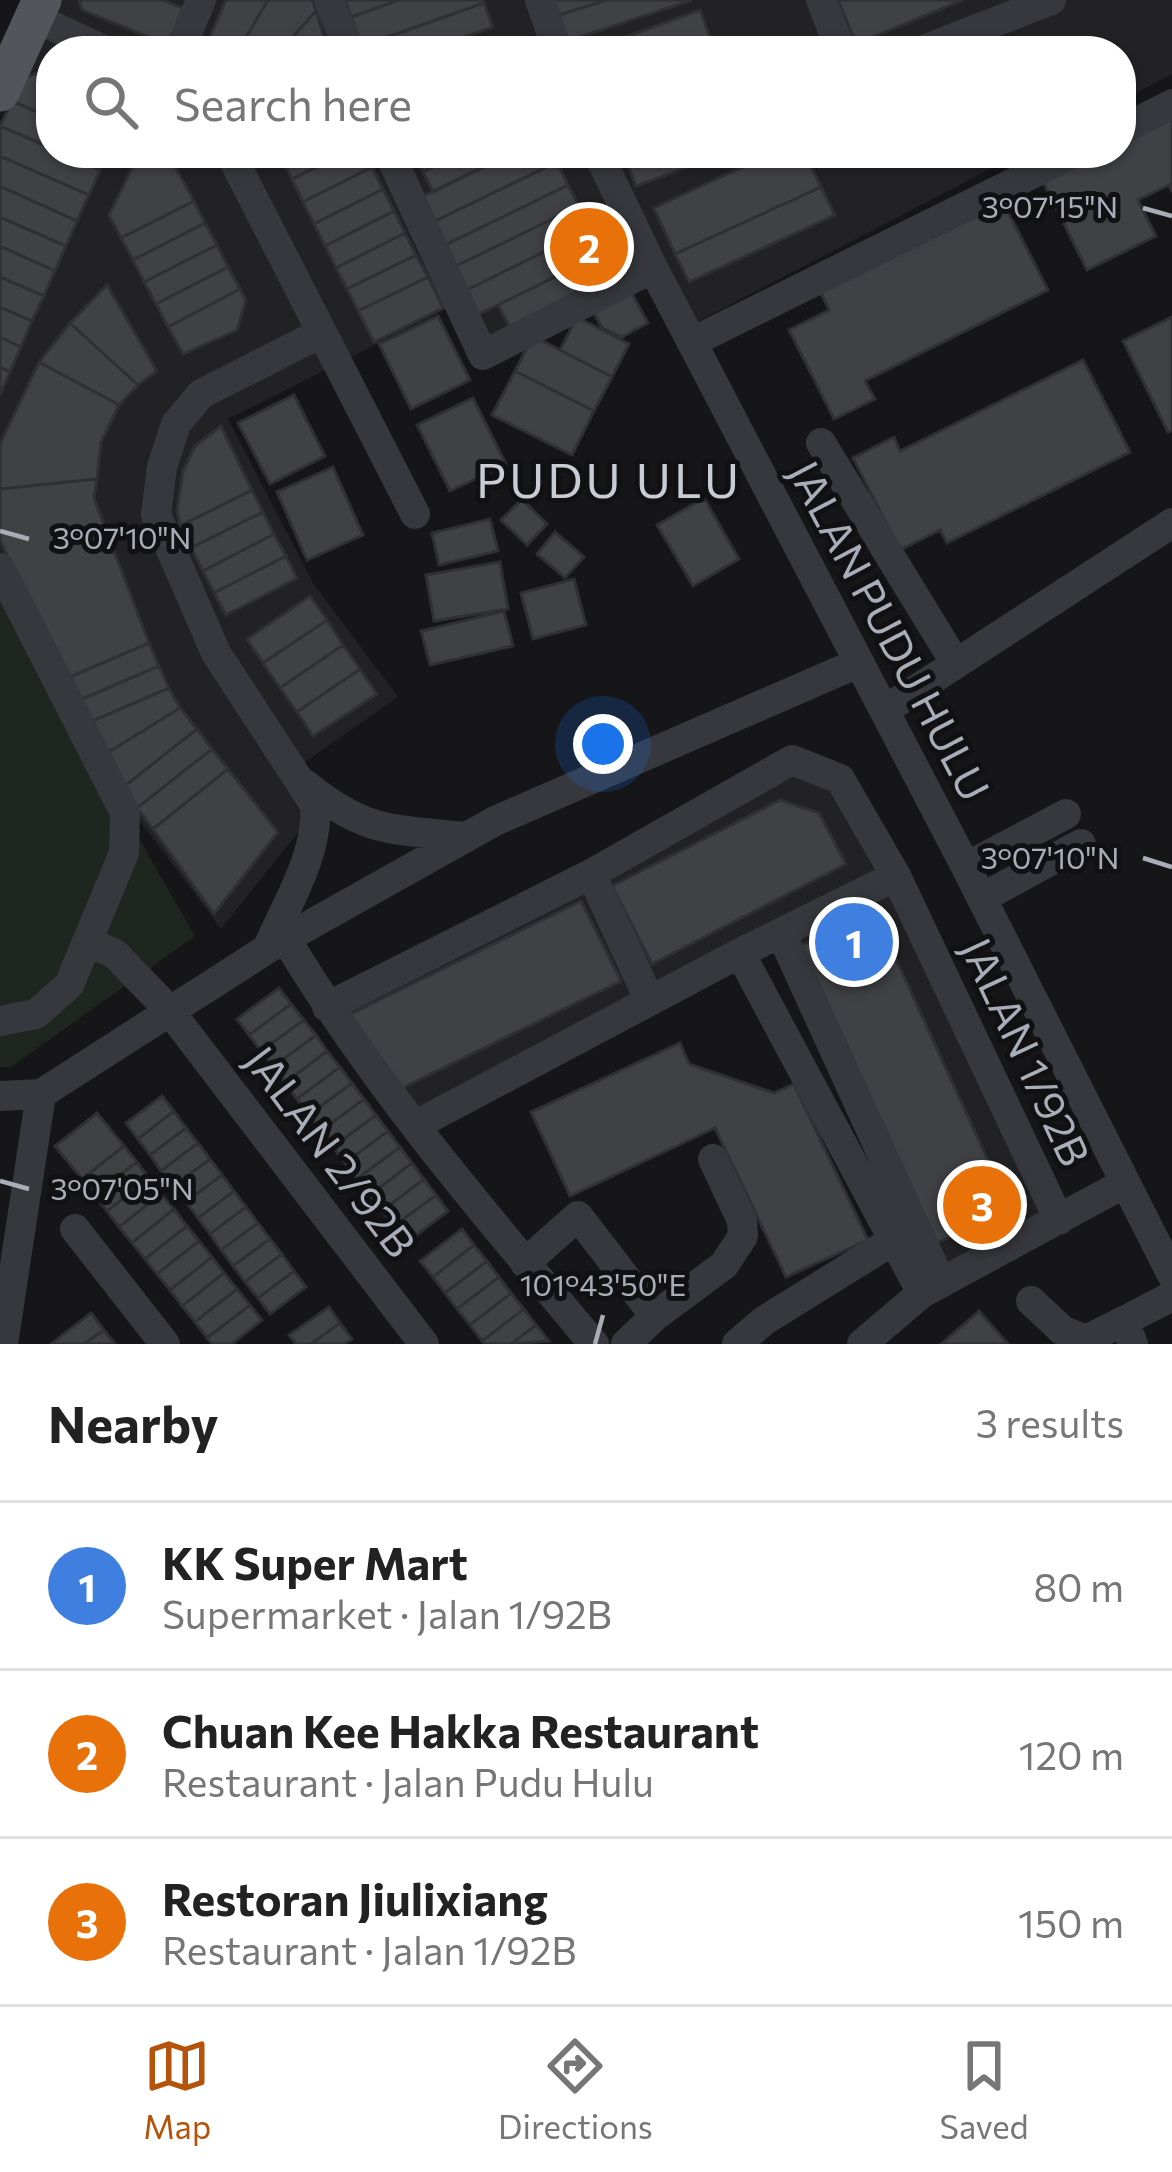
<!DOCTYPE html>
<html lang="en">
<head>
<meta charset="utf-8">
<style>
  body { margin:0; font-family:Commissioner,sans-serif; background:#f2f2f2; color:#222 }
  .you { position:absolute; left:603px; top:744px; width:42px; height:42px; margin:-30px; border:9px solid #fff; border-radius:50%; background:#1a73e8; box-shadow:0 0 0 18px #1a73e833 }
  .badge { display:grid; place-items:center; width:78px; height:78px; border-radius:50%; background:#b45309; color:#fff; font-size:39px; font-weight:700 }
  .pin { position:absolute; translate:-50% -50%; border:6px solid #fff; box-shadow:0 3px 12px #0006 }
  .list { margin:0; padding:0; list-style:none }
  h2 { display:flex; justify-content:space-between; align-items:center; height:156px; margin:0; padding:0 48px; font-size:51px }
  h2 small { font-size:39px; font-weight:400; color:#767676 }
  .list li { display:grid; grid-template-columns:78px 1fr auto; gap:36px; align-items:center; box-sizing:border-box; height:168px; padding:0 48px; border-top:3px solid #e0e0e0 }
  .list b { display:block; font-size:45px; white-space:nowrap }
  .list p { margin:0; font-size:39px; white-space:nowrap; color:#767676 }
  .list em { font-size:39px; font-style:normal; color:#767676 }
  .icon { flex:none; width:66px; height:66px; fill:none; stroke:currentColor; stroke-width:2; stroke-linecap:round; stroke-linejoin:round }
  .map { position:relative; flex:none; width:1172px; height:1344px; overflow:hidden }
  .search { position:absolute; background:#fff; box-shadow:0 3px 9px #0004; left:36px; right:36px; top:36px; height:132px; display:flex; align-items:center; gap:30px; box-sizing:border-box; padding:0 42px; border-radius:48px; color:#767676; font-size:45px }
  .sheet { height:660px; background:#fff }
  nav { display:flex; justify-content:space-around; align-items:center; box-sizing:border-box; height:168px; border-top:3px solid #e0e0e0; background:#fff; font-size:33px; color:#767676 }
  nav a { display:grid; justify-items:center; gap:6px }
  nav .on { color:#b45309 }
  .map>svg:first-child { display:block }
</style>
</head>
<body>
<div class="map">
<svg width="1172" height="1344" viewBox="0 0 1172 1344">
  <rect width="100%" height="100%" fill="#161618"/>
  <path fill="#222225" d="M60,0H528L545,51H51V153H585L641,267L476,352L452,306L228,419L313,583L398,697L288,774L307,821L221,929L130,808L0,556V129Z
    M551,0H1172V74L1121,101V51H568Z
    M610,153H1021L697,322Z
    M793,772L834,788L893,894L1046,1213L943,1272L784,924L418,1117L339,1010Z"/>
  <path fill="#1e261f" d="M0,598L195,936L11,1067H0Z"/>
  <path fill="#404145" stroke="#303034" stroke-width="3" d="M79,0H163L183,8L168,45L82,10Z
    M226,0H268L238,51H208L205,48Z
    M268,0H312L316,11L280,51H238Z
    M345,0H399L351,17Z
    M399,0H483L484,3L362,46L351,17Z
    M554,0H607L559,15Z
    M607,0H692L568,41L559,15Z
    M838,0H963L856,44Z
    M484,3L493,27L425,51H363L362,46Z
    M700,10L710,37L671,51H586Z
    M316,11L328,51H280Z
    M710,37L715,51H671Z
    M50,70L51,118L12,101L23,77Z
    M12,101L51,118V148L0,126Z
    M1172,115V192L1169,185L1138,200L1156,236L1087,270L1042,180L1096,153H1121V141Z
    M0,126L51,148V153H61L100,170L89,195L0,156Z
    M61,153H107L100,170Z
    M139,153H168L194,201L121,238L109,215Z
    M285,153H345L292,179L280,156Z
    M345,153H365L372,167L303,202L292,179Z
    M414,153H462L423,172Z
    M462,153H512L433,192L423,172Z
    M512,153H552L557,162L427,225L415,200Z
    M651,153H727L636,186L627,162Z
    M772,153H805L821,187L675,254L654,208Z
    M0,156L89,195L77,221L0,186Z
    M557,162L568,185L439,248L427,225Z
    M372,167L383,189L314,224L303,202Z
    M568,185L579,206L450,269L439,248Z
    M0,186L77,221L66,246L0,217Z
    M821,187L835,215L689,282L675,254Z
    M383,189L394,211L325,246L314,224Z
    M1002,200L1048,290L865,381L875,399L834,419L789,330L829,310L820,291Z
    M194,201L205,223L133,260L121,238Z
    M579,206L590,229L461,293L450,269Z
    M394,211L405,233L336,268L325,246Z
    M0,217L66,246L55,271L0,246Z
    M205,223L217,245L144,282L133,260Z
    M590,229L602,254L473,317L461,293Z
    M405,233L416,255L347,289L336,268Z
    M217,245L228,267L156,304L144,282Z
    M0,246L55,271L44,296L0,277Z
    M602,254L615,279L511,330L498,305Z
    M416,255L428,277L358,311L347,289Z
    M228,267L240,289L168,327L156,304Z
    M0,277L44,296L32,321L0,307Z
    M428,277L443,308L374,342L358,311Z
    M107,285L157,371L138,385L70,323Z
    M240,289L246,300L237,330L183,354L168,327Z
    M630,290L648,323L622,337L602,328L592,310Z
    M0,307L32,321L21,347L0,337Z
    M438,316L470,380L411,409L379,344Z
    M577,317L629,344L612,377L560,350Z
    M1172,317V430L1168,432L1123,341Z
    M70,323L138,385L119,405L39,362Z
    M533,336L612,377L594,411L515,371Z
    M0,337L21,347L10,372L0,367Z
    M1083,360L1130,452L947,543L940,530L900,550L853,458L894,437L900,451Z
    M39,362L119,405L101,442L97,479L0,489V444Z
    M0,367L10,372L0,395Z
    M515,371L594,411L572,455L492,415Z
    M294,395L325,456L270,484L238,423Z
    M473,398L506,464L450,491L417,425Z
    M221,426L252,490L180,526L177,510L183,471L195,446Z
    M333,467L363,535L307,560L277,492Z
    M97,479L94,498L149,643L63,680L0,540V489Z
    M252,490L263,512L191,548L180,526Z
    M704,498L739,559L693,586L657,525Z
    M522,499L547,524L527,545L501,520Z
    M263,512L274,534L203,571L191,548Z
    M490,519L498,551L439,565L432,533Z
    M555,532L584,557L565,578L537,554Z
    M274,534L286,556L214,593L203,571Z
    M286,556L297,578L226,615L214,593Z
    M500,562L508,609L434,621L426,575Z
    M574,579L586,625L533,639L521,593Z
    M310,596L327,620L263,663L247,639Z
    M504,611L513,646L430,665L421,631Z
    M327,620L343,645L280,688L263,663Z
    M149,643L159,666L73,703L63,680Z
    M343,645L360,669L297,712L280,688Z
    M159,666L169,688L83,725L73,703Z
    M360,669L377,694L313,736L297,712Z
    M169,688L180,708L99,758L83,725Z
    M180,708L197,729L121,789L99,758Z
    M197,729L212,749L137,808L121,789Z
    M212,749L228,769L153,829L137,808Z
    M228,769L278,832L214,914L153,829Z
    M780,800L819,813L846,864L652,964L612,886Z
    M581,901L621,981L398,1090L344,1017Z
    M875,913L1002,1191L994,1217L930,1246L795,948Z
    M279,988L291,1004L249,1035L237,1019Z
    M291,1004L304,1020L261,1051L249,1035Z
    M304,1020L316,1035L273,1067L261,1051Z
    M316,1035L327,1051L285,1083L273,1067Z
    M680,1043L689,1064L774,1093L794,1084L868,1240L786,1277L715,1128L570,1196L531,1112Z
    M327,1051L340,1067L297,1099L285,1083Z
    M340,1067L352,1083L309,1115L297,1099Z
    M352,1083L364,1099L321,1131L309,1115Z
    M162,1096L174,1111L138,1139L126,1123Z
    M364,1099L376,1115L333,1147L321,1131Z
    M174,1111L186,1128L150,1155L138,1139Z
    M97,1113L124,1146L82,1179L55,1146Z
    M376,1115L388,1131L345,1163L333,1147Z
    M186,1128L198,1143L161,1171L150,1155Z
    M388,1131L400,1147L357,1179L345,1163Z
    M198,1143L210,1159L174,1186L161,1171Z
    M124,1146L137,1162L94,1195L82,1179Z
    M400,1147L412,1163L370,1195L357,1179Z
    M210,1159L222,1175L186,1202L174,1186Z
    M137,1162L149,1178L107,1211L94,1195Z
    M412,1163L424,1179L382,1211L370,1195Z
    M222,1175L234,1191L198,1218L186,1202Z
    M149,1178L161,1194L119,1227L107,1211Z
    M424,1179L436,1195L394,1226L382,1211Z
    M234,1191L246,1207L210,1234L198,1218Z
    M161,1194L174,1209L132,1243L119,1227Z
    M436,1195L448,1211L406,1243L394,1226Z
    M246,1207L258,1223L221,1250L210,1234Z
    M174,1209L187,1226L145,1259L132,1243Z
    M258,1223L270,1239L233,1266L221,1250Z
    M187,1226L199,1241L157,1274L145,1259Z
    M462,1229L474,1245L433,1277L420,1261Z
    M270,1239L282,1254L245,1282L233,1266Z
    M199,1241L212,1257L170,1290L157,1274Z
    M474,1245L487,1261L445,1293L433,1277Z
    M282,1254L294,1271L258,1298L245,1282Z
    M212,1257L224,1273L182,1306L170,1290Z
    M487,1261L499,1277L457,1309L445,1293Z
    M294,1271L306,1287L270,1314L258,1298Z
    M224,1273L237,1289L195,1322L182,1306Z
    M499,1277L511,1293L470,1325L457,1309Z
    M237,1289L250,1305L207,1338L195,1322Z
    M511,1293L524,1309L482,1341L470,1325Z
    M250,1305L262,1320L232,1344H212L207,1338Z
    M329,1307L340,1323L311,1344H296L289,1335Z
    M524,1309L536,1325L511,1344H485L482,1341Z
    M979,1311L1008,1344H941Z
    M91,1313L104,1330L84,1344H51Z
    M340,1323L352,1339L344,1344H311Z
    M536,1325L549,1341L511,1344Z
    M104,1330L115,1344H84Z"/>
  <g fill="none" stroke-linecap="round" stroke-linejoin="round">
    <path stroke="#37383d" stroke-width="30" d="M329,0L349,51
      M540,0L558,51
      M821,0L841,51
      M35,18L106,51
      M180,51L201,0
      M921,51L1051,0
      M1121,130L1172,104
      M230,153L415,514
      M389,153L483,355L653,268
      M598,153L653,268L966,867L1172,1275
      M692,342L1074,153
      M821,443L956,664
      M0,568L125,813L124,853L69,985L36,1014L0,1021
      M885,710L1172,523
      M305,784C365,833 391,829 465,837
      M966,867L1066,814
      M591,874L650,1001
      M982,898L1081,844
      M781,933L941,1283
      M286,939C373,1084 485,1215 594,1344
      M88,942L115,954L169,1010L424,1344
      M267,949C286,905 319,854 315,805L216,653L156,515L162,467L176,424L201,394L321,333
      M740,953L922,1293
      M327,1007L591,874L792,760L840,779L896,876L1059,1220
      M0,1096L41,1094L267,949L495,821L858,663
      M416,1125L740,953L896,876
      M75,1229L165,1344
      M525,1263L578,1216L655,1316L626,1344
      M1031,1301L1062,1330L1086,1340L1124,1321
      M655,1316L724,1265L743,1236L742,1221L713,1159
      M3,1344L41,1094
      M737,1344L765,1320L894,1240
      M862,1344L922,1293L1125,1183
      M1133,1344L1124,1321L1172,1296"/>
    <path stroke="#53555c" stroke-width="39" d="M0,92L42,0"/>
  </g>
  <path fill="none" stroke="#a8adb8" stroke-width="4.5" d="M1143,208L1172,216M0,531L29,539M1143,858L1172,867M0,1181L29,1189M595,1344L603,1315"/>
  <g text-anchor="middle" stroke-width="10" stroke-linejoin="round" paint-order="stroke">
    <g font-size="42" fill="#a8adb8" stroke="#111113">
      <text transform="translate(889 631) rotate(62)" y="15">JALAN PUDU HULU</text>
      <text transform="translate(1025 1052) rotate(65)" y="15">JALAN 1/92B</text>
      <text transform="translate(330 1152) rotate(53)" y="15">JALAN 2/92B</text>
    </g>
    <g font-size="48" letter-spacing="3" fill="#c9ccd4" stroke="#111113">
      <text x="609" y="498">PUDU ULU</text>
    </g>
  </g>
  <g font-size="30" text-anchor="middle" fill="#a8adb8" stroke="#111113" stroke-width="10" stroke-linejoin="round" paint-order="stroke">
    <text x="1050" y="218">3°07'15"N</text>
    <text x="122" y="549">3°07'10"N</text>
    <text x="1050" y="869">3°07'10"N</text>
    <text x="122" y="1200">3°07'05"N</text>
    <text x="603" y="1296">101°43'50"E</text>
  </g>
</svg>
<div class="you"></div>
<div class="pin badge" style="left:854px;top:942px;background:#3f7fe0">1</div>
<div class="pin badge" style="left:589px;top:247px;background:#e8710a">2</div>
<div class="pin badge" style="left:982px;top:1205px;background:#e8710a">3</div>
<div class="search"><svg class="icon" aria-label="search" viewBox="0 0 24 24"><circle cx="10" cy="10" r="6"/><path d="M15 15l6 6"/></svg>Search here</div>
</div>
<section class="sheet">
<h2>Nearby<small>3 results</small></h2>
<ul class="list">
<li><span class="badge" style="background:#3f7fe0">1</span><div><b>KK Super Mart</b><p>Supermarket · Jalan 1/92B</p></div><em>80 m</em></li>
<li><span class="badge" style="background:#e8710a">2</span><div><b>Chuan Kee Hakka Restaurant</b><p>Restaurant · Jalan Pudu Hulu</p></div><em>120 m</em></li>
<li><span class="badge" style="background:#e8710a">3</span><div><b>Restoran Jiulixiang</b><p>Restaurant · Jalan 1/92B</p></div><em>150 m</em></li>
</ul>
</section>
<nav>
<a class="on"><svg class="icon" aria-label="map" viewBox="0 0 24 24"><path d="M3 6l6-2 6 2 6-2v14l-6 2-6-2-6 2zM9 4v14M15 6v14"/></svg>Map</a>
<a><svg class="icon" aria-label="directions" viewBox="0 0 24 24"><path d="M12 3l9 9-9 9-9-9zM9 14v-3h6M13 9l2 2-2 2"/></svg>Directions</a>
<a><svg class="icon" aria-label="saved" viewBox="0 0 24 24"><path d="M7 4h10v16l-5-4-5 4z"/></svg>Saved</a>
</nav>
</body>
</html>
